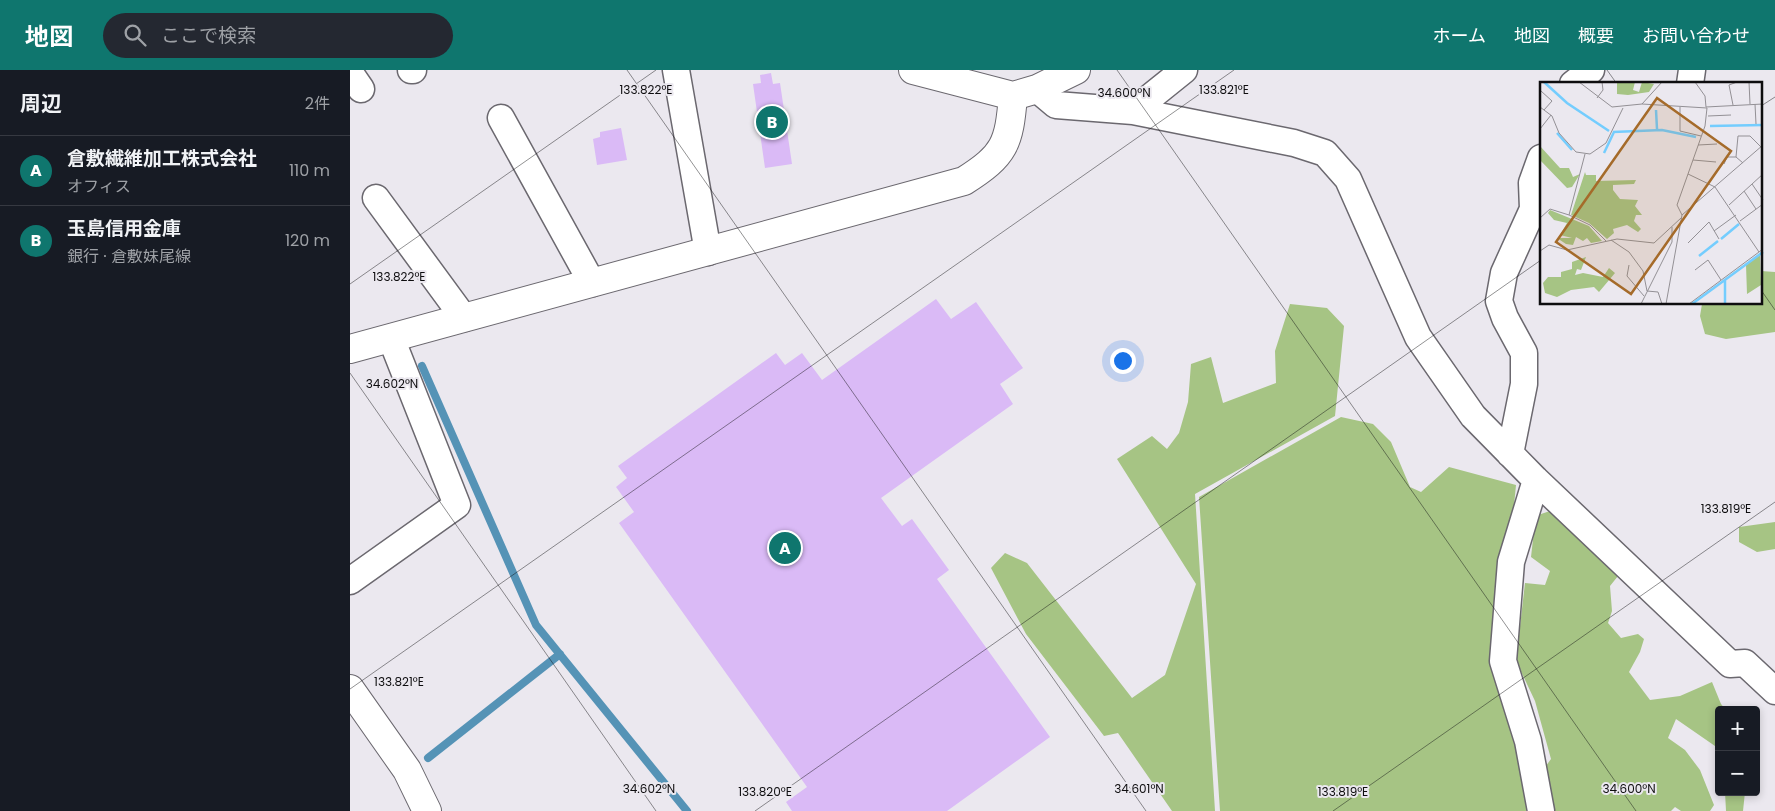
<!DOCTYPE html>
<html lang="ja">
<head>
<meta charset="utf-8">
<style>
  body { margin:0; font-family:Poppins,"Noto Sans JP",sans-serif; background:#242831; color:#f1f3f6 }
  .controls { position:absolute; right:15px; bottom:15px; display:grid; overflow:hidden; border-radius:5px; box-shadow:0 2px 8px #0003 }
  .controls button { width:45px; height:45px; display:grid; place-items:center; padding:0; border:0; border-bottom:1px solid #363941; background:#171b24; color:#f1f3f6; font:25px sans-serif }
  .you { position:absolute; left:772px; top:290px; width:18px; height:18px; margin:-12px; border:4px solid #fff; border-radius:50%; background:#1a73e8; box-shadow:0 0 0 8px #1a73e833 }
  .badge { display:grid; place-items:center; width:32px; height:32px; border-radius:50%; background:#0f766e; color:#fff; font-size:16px; font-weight:700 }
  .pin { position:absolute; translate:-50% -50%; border:2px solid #fff; box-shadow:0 1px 5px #0006 }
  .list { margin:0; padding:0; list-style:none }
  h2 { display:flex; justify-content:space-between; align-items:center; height:65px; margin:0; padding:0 20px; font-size:21px }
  h2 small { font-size:16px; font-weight:400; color:#9ea1a6 }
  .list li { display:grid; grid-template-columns:32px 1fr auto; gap:15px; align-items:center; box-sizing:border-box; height:70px; padding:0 20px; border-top:1px solid #363941 }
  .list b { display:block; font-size:19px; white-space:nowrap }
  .list p { margin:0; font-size:16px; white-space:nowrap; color:#9ea1a6 }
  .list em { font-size:16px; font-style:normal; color:#9ea1a6 }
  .icon { flex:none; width:28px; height:28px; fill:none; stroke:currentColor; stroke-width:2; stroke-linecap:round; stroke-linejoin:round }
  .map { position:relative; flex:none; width:1425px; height:741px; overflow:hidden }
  header { display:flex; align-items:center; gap:30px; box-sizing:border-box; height:70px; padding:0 25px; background:#0f766e; color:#fff }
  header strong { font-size:24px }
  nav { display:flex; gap:28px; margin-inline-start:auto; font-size:18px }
  .search { width:350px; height:45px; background:#242831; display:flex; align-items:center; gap:12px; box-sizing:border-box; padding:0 18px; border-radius:28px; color:#9ea1a6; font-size:19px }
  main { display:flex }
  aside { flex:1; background:#171b24 }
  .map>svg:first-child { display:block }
</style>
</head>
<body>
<header>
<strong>地図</strong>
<div class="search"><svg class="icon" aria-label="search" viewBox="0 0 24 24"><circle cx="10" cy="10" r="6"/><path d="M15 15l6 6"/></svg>ここで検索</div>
<nav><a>ホーム</a><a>地図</a><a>概要</a><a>お問い合わせ</a></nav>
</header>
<main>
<aside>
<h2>周辺<small>2件</small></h2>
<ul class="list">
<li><span class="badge">A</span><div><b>倉敷繊維加工株式会社</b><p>オフィス</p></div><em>110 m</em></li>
<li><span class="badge">B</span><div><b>玉島信用金庫</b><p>銀行 · 倉敷妹尾線</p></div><em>120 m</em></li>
</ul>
</aside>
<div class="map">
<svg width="1425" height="741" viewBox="0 0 1425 741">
  <rect width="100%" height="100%" fill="#ebe8ef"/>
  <path fill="#a6c484" d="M1411,201L1425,202V262L1376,269L1355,264L1350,246L1352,234H1411Z
    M940,234L977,238L994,256L985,346L845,424L865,741H822L768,663L754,666L676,564L641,498L655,483L677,493L782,628L815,605L846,514L767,389L802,366L817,379L829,363L838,332L841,294L861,287L873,333L926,313L925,281Z
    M991,347L1023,354L1041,372L1060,417L1071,422L1099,397L1166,415L1147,610L1176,711V741H870L849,427Z
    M1206,439L1272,501L1260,516L1262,541L1258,553L1271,568L1288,564L1294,569L1290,582L1279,602L1300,630L1330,626L1362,612L1371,634L1376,640H1369V695L1365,676L1326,649L1318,668L1335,680L1350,700L1364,735L1360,741H1331L1325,737L1321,741H1197L1190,704L1201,689L1185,631L1166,591L1175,513L1195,515L1200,501L1181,487L1185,452L1188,445Z
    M1425,452V479L1407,482L1389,472V457Z
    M1375,722H1395L1393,741H1376Z"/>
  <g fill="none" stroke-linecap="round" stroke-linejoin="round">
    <path stroke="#5593b6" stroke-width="8" d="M72,296L186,555L337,741
      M78,688L210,584"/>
  </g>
  <path fill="#dabaf6" d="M421,3L423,14L430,13L442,94L415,98L403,14L411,13L410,5Z
    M271,58L277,90L247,95L243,69L250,67V62Z
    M586,229L601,249L626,232L673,298L650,314L663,334L531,428L552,456L562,449L599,500L587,509L700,667L597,741H442L436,732L457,717L269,453L284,442L266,417L277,408L268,396L426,283L435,295L452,283L472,310Z"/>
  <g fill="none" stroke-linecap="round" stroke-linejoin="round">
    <g stroke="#6b686f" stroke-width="29">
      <path id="minor" d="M61,0H63
        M326,0L358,182
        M0,3L11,19
        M1223,14L1241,0
        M1340,14L1342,0
        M687,19L706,35L783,41L944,73L975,83L998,109L1068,267L1123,346L1186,410L1380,594L1395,593L1425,621
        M783,41L834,0
        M151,48L242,213
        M26,128L114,248
        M1160,384L1174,314V283L1155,248L1149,231L1154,203L1183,139L1182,113L1191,88
        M1186,410L1161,492L1153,591L1178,671L1191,741
        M0,511L107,435L41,268"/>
    </g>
    <g stroke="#6b686f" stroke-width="30">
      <path id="tertiary" d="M0,279L614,111C655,85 659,74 663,26
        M0,619L57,700L77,741"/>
    </g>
    <g stroke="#6b686f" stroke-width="30">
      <path id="secondary" d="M563,0L663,26L687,19L726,0"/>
    </g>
    <use href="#minor" stroke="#fff" stroke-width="26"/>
    <use href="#tertiary" stroke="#fff" stroke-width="28"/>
    <use href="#secondary" stroke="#fff" stroke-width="28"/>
  </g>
  <path fill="none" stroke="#0e0d0f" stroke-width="1" stroke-opacity="0.45" d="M277,0L796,741M767,0L1286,741M1257,0L1267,14M1411,36L1425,27M0,214L306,0M1411,220L1425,240M0,303L306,741M0,619L884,0M405,741L1191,190M983,741L1425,432"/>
  <g transform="translate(1190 12)">
    <rect width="222" height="222" fill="#ebe8ef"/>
    <path d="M77,0H95L93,8L99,10L102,0L114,2L109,10L88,13L77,12ZM0,64L20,86H29L33,95L40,92L32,105L27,106L0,78ZM45,90L46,93H56V99L96,98L94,102L73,103V108L80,117L98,118L95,124L102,133H96L94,139L101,147L98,150L87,143L73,147L74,151L67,157L49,141L31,133ZM10,128L49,144L62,159L51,161L47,156L43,159L36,155L33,163L26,162L17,156H32L20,153L27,141L14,138L8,131ZM220,173L221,203L207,212L206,183ZM46,175L41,188L37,187L35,193L43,191L63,195L69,186L75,191L59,210L54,205L31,208L17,215L5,211L3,201L8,195H21V190L32,187V180Z" fill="#a6c484"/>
    <path fill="none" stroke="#74cdfe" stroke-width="2.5" d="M4,0L27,21L69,49M116,28L117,47M170,44L223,43M73,50L122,48L156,55M17,51L32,68M64,71L74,50M181,157L199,142M159,174L178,159M152,222L223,170M185,222V198"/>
    <path fill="none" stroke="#939095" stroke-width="1" d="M39,0L72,25L102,22L167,26L165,44L137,123L142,133M155,0L165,14L166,25L223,22M209,0L210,22M1,9L12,19L4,28M57,16L63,8L62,0M102,22L122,0M215,22L216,42M193,23L189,3L197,0M0,25L12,34L19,51L36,70L50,72L66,61L83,26M140,25V49L161,54M168,34L191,33M0,47L11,33M158,63L177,62M45,72L29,133L50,143L66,159M196,75L198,54H210L221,65M153,78L176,80M184,82L187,75H196L203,81M148,92L175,105L219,170M212,102L223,118M204,109L216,127M189,123L223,92M0,136L10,127L29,133M200,139L223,122M174,149L196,133M71,158L89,170L103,189L107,209L118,210L122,222M148,161L169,140L179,157M0,169L9,163L27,168L77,157L114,161L141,136M89,183L87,194L104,214M155,188L168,178L181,198M101,222L132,160V145M126,222L142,133L223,63M149,222L223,167"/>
    <path fill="#a56b2a" fill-opacity="0.15" stroke="#a56b2a" stroke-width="2.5" d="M117,16L191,69L91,212L16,160Z"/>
    <rect width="222" height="222" fill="none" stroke="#0e0d0f" stroke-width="2.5"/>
  </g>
  <g font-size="12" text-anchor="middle" fill="#0e0d0f" stroke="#ebe8ef" stroke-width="4" stroke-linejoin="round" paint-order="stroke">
    <text x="874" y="24">133.821°E</text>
    <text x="296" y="24">133.822°E</text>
    <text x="774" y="27">34.600°N</text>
    <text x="49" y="211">133.822°E</text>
    <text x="42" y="318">34.602°N</text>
    <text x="1376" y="443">133.819°E</text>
    <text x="49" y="616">133.821°E</text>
    <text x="299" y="723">34.602°N</text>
    <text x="789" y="723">34.601°N</text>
    <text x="1279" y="723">34.600°N</text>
    <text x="415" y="726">133.820°E</text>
    <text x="993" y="726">133.819°E</text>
  </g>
</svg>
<div class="controls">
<button>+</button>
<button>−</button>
</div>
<div class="you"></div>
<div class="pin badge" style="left:435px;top:478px">A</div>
<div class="pin badge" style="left:422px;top:52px">B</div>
</div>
</main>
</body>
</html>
